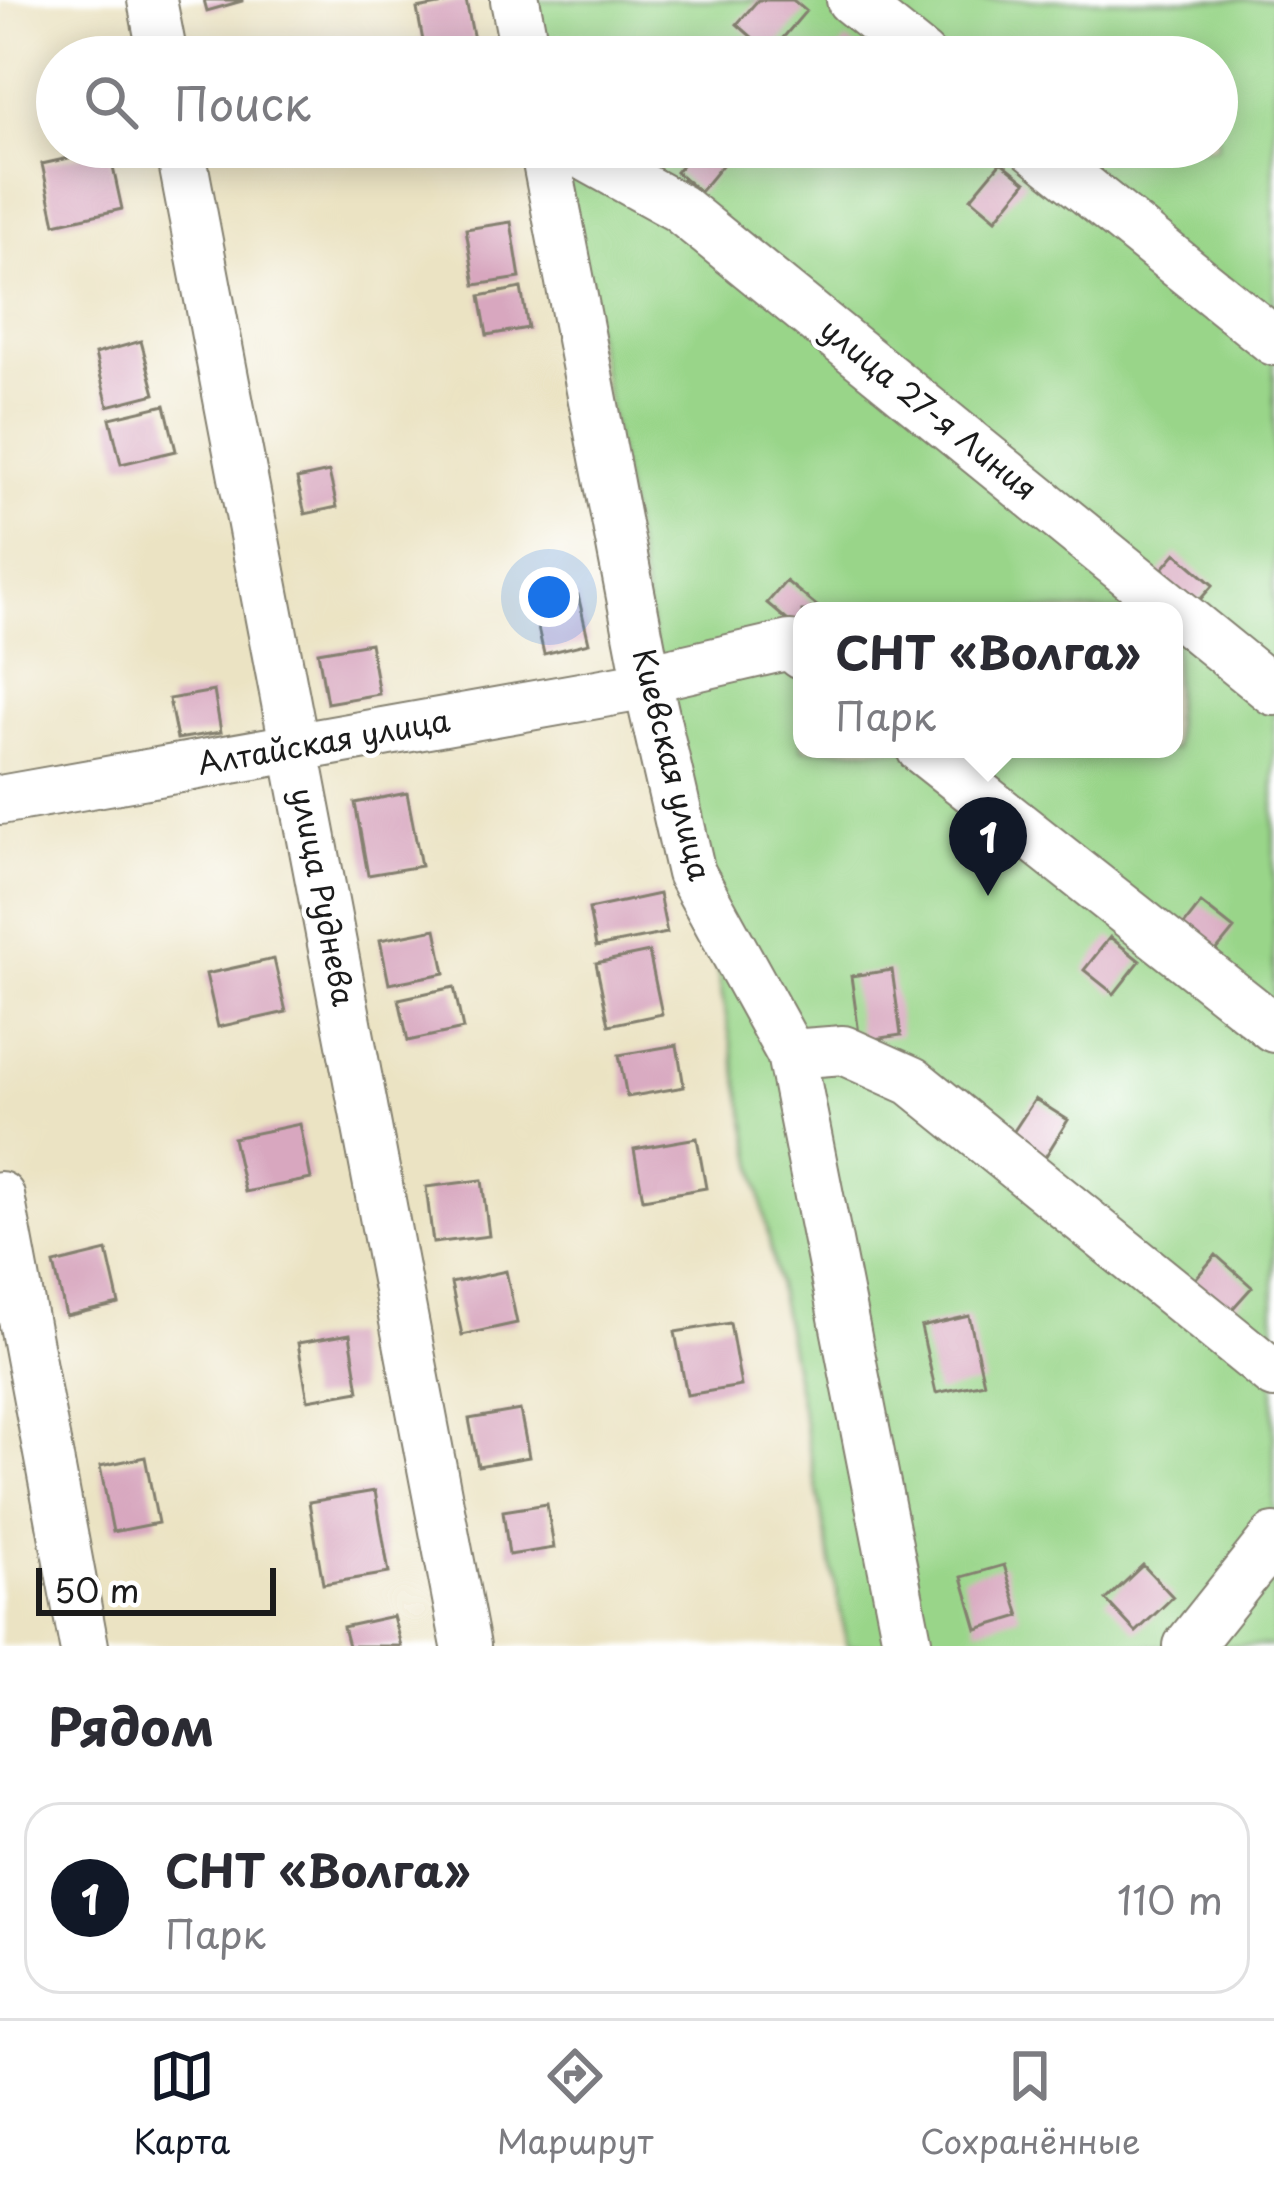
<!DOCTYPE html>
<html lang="ru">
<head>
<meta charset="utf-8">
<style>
  body { margin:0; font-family:"Playpen Sans",sans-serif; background:#f7f7f7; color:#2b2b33 }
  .scale { position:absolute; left:36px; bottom:30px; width:240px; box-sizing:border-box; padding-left:12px; border:6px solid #1c1c1c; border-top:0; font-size:33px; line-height:42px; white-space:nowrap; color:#1c1c1c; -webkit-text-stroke:9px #fff; paint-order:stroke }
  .you { position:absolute; left:549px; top:597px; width:42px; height:42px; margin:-30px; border:9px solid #fff; border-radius:50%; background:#1a73e8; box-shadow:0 0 0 18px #1a73e833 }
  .badge { display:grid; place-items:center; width:78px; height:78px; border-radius:50%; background:#111827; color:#fff; font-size:39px; font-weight:700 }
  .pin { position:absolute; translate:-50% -99px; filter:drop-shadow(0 3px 6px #0008) }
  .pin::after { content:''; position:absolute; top:63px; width:42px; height:36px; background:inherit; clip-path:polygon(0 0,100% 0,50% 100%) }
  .popup { position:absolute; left:793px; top:602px; width:390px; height:156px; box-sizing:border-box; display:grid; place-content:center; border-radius:24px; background:#fff; filter:drop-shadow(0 3px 9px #0005); font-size:39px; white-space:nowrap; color:#7c7c81 }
  .popup b { font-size:45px; color:#2b2b33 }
  .popup::after { content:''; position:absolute; left:50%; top:100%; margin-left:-24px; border:24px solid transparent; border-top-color:#fff }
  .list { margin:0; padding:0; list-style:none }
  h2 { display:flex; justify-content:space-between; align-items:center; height:156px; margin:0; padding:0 48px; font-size:51px }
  h2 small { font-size:39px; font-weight:400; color:#7c7c81 }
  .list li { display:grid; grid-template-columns:78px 1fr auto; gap:36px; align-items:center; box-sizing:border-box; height:192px; margin:0 24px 24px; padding:0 24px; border:3px solid #e1e1e2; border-radius:36px }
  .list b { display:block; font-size:45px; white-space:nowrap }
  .list p { margin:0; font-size:39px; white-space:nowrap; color:#7c7c81 }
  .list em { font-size:39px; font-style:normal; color:#7c7c81 }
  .icon { flex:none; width:66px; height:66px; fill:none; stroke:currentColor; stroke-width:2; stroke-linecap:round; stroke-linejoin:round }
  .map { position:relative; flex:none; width:1274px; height:1646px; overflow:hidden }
  .search { position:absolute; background:#fff; box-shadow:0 6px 30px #0003; left:36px; right:36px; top:36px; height:132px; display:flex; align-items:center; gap:30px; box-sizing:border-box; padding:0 42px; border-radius:66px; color:#7c7c81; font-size:45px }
  .sheet { height:372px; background:#fff }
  nav { display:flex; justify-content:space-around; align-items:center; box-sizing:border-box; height:168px; border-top:3px solid #e1e1e2; background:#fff; font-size:33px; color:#7c7c81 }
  nav a { display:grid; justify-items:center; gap:6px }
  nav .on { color:#111827 }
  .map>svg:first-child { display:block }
</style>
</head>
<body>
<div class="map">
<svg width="1274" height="1646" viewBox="0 0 1274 1646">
  <rect width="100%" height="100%" fill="#fff"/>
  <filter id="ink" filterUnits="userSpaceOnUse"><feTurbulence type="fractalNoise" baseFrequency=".00833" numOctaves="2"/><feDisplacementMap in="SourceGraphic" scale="24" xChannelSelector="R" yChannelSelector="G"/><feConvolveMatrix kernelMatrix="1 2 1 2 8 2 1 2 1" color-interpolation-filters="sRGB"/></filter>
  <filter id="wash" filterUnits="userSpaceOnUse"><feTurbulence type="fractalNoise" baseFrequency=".004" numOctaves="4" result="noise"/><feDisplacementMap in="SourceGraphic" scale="48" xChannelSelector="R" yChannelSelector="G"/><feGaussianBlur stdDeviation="2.7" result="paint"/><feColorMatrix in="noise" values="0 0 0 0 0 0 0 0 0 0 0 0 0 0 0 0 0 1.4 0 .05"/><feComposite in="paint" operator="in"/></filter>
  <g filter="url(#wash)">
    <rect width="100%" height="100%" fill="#ebe3c3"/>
    <path fill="#99d589" stroke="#5a7852" stroke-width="3" fill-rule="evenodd" d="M531,0H1274V1646H847L559,147H1217V57H542ZM802,611H1174V749H802Z"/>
    <g id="blocks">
      <path fill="#d8a7bf" d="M204,0H242V1L207,11Z
        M466,0L477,55L426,57L417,9Z
        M758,0H793L806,11L770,53L737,24Z
        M847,40L866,57H831Z
        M697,147H706L724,163L700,192L676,172Z
        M109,149L122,209L55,224L42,164Z
        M1001,162L1026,182L996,219L971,198Z
        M511,222L520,278L475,285L466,229Z
        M521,288L528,328L487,335L480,296Z
        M141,341L155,394L108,406L95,354Z
        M165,405L176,451L121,464L110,418Z
        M329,472L337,507L305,514L297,479Z
        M1176,553L1213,585L1190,611L1153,580Z
        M786,581L823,611H802V633L767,603Z
        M578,595L589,643L544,654L533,606Z
        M370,643L379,694L327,703L318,652Z
        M214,691L221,732L177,739L169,699Z
        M407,793L421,866L368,875L355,803Z
        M659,894L667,933L596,947L589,909Z
        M1201,903L1234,929L1212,956L1180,930Z
        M436,929L445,973L389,984L380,940Z
        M1110,937L1140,961L1114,994L1084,970Z
        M649,952L662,1014L609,1025L596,963Z
        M274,959L286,1012L218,1027L206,974Z
        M892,970L901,1035L860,1041L851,976Z
        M454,987L463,1029L408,1041L399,999Z
        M677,1045L684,1087L627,1097L619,1055Z
        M1035,1099L1068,1120L1044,1159L1010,1137Z
        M300,1124L311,1179L245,1192L233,1138Z
        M697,1138L706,1188L643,1199L634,1149Z
        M482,1180L489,1236L433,1243L426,1187Z
        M107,1251L119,1304L66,1316L54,1264Z
        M1216,1255L1252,1287L1226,1316L1190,1285Z
        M506,1271L517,1323L462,1335L451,1283Z
        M969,1316L984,1383L936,1393L921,1327Z
        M730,1323L741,1386L687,1395L675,1332Z
        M350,1334L359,1391L308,1400L298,1343Z
        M520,1410L529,1457L478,1466L469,1419Z
        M145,1457L158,1523L113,1532L100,1466Z
        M375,1491L389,1573L323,1584L309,1502Z
        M547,1504L554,1548L509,1555L503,1511Z
        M1004,1565L1020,1616L977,1629L962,1577Z
        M1143,1565L1173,1597L1136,1632L1106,1600Z
        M393,1616L401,1646H348L343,1627Z"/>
    </g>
  </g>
  <g filter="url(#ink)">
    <use href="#blocks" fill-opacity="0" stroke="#848070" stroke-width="3"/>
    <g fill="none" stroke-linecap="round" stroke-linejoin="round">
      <g stroke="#848070" stroke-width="52">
        <path id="minor" d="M152,0L163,57
          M515,0L526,57
          M851,0L922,57
          M180,147L466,1646
          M544,147L648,685L691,873L791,1054L908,1646
          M569,147L679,208L1274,691
          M1033,147L1274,341
          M647,678L790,645L802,655
          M921,749L1274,1028
          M0,800L648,685
          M791,1054L843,1050L912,1081L1274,1374
          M0,1196L84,1646
          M1188,1646L1274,1538"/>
      </g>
      <use href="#minor" stroke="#fff" stroke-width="48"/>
    </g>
  </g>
  <g text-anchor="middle" stroke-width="9" stroke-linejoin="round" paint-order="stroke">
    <g font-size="30" fill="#1c1c1c" stroke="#fff">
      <text transform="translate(928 410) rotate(39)" y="10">улица 27-я Линия</text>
      <text transform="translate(324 743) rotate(-10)" y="10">Алтайская улица</text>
      <text transform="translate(671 765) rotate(76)" y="10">Киевская улица</text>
      <text transform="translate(322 897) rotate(79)" y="10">улица Руднева</text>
    </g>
  </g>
</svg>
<div class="scale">50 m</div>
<div class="you"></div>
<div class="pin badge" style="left:988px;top:896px">1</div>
<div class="popup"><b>СНТ «Волга»</b>Парк</div>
<div class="search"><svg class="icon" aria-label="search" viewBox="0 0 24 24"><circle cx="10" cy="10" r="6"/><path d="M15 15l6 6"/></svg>Поиск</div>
</div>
<section class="sheet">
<h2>Рядом<small></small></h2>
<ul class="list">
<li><span class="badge">1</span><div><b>СНТ «Волга»</b><p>Парк</p></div><em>110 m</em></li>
</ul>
</section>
<nav>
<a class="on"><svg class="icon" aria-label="map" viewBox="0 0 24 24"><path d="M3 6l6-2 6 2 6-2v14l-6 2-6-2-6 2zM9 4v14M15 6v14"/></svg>Карта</a>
<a><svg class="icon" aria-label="directions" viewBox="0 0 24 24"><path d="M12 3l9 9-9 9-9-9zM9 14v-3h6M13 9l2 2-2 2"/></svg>Маршрут</a>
<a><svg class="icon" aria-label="saved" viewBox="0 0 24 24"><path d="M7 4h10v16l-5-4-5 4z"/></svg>Сохранённые</a>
</nav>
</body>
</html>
